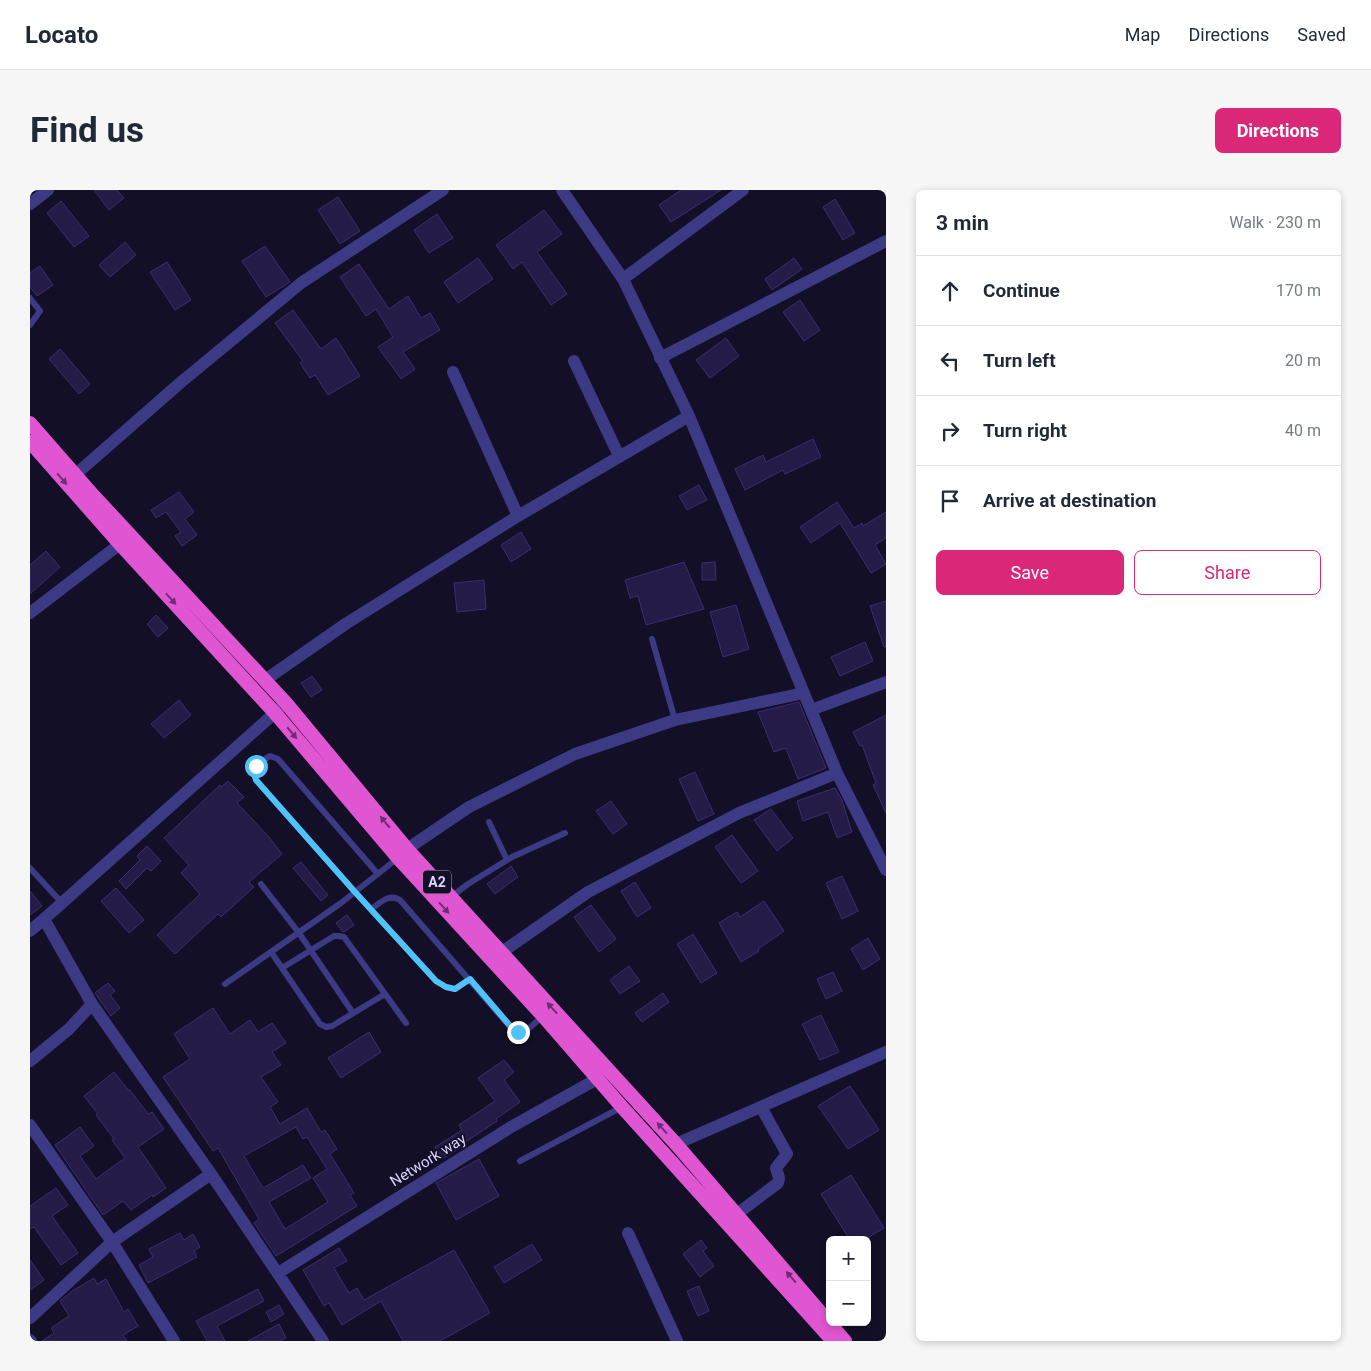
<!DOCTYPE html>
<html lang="en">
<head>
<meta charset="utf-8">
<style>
  body { margin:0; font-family:Roboto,sans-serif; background:#f6f6f7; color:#1f2937 }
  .controls { position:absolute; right:15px; bottom:15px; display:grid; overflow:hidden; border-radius:8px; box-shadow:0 2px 8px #0003 }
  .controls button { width:45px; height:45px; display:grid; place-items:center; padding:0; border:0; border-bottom:1px solid #e0e1e3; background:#fff; color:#1f2937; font:25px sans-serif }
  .stop { position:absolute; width:15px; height:15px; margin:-11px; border:4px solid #4fc3f7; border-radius:50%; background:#fff }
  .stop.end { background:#4fc3f7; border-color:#fff; box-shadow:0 1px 5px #0008 }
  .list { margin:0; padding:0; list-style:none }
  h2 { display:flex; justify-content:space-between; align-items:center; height:65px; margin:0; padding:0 20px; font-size:21px }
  h2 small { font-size:16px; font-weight:400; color:#747a83 }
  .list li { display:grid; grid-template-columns:32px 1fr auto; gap:15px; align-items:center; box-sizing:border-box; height:70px; padding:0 20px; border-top:1px solid #e0e1e3 }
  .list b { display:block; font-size:19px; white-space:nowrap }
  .list em { font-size:16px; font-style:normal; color:#747a83 }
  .actions { display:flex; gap:10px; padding:15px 20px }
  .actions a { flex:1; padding:11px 0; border:1px solid #db2777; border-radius:8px; text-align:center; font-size:18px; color:#db2777 }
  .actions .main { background:#db2777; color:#fff }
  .icon { flex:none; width:28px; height:28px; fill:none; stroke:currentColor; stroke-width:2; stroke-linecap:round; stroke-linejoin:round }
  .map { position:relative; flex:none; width:856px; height:1151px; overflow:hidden; border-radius:8px }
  header { display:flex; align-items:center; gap:30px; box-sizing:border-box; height:70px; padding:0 25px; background:#fff; border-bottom:1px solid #e0e1e3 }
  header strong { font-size:24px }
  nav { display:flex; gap:28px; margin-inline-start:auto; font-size:18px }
  .intro { display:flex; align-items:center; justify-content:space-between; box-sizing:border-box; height:120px; padding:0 30px }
  h1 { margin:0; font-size:35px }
  .button { padding:12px 22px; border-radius:8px; background:#db2777; color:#fff; font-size:18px; font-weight:700 }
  main { display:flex; gap:30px; padding:0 30px }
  aside { flex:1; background:#fff; border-radius:8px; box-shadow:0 2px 8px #0003 }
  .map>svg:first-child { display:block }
</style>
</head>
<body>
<header>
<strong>Locato</strong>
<nav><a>Map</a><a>Directions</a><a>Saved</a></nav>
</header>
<div class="intro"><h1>Find us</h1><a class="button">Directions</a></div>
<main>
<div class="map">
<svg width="856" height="1151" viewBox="0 0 856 1151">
  <rect width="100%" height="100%" fill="#130f26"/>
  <path fill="#241b47" stroke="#3b2d73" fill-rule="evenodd" d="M64,0H87L94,8L79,20Z
    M651,0H691L641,32L629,15Z
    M308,7L330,41L310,54L288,20Z
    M805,9L825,43L813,50L793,17Z
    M31,11L59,46L44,57L17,23Z
    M514,20L532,44L507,62L537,104L521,115L492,72L483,79L466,55Z
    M407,24L423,48L399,63L384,40Z
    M95,52L106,65L80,87L69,75Z
    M235,56L260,92L236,107L212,71Z
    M448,68L463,89L428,113L414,92Z
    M764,68L772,79L742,100L735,89Z
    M137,72L161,110L145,120L120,82Z
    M329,74L359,119L378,106L391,128L400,123L410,140L373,162L385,179L371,189L348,157L363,147L346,119L336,126L310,87Z
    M10,76L23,95L7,106L0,97V83Z
    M770,110L790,140L774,151L753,122Z
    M263,120L291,159L306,148L330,186L298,205L285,185L280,188L270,173L273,171L245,133Z
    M696,148L709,166L680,188L666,170Z
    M30,159L60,194L49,204L19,169Z
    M783,249L791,267L755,284L753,280L715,300L705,279L733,265L736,272Z
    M669,295L677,310L657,320L649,306Z
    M149,302L164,322L155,329L167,345L152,356L145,346L151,342L136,322L126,328L121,320Z
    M807,312L824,338L832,333L833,336L856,322V348L845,355L856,374L841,383L810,333L781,353L770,337Z
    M491,342L501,359L481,372L471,355Z
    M16,361L30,377L0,404V375Z
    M654,372L674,419L616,435L608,406L600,408L595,390Z
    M685,372L686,390H672V373Z
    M454,390L456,419L427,422L424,393Z
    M856,411V457H854L840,416Z
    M706,415L719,459L693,467L680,422Z
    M126,425L138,438L128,447L117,434Z
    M835,452L843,471L810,486L801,467Z
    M282,486L292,500L281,507L271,493Z
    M149,510L161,525L134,548L121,534Z
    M769,512L796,578L768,589L756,558L744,562L728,522Z
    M856,525V623L843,595L846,593L832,555L830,556L823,542Z
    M665,582L684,624L668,631L649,589Z
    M198,591L214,607L207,613L239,647L252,664L219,692L224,697L191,727L188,724L145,764L127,745L170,704L151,683L159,675L134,648L190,595L191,597Z
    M805,598L812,610L822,642L807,648L798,622L773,631L767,611Z
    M581,611L597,634L583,644L566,621Z
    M741,619L763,648L747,661L724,630Z
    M702,645L728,681L711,693L685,657Z
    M117,656L131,671L121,681L117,678L96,699L89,691L110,670L107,666Z
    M271,672L298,705L291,711L263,678Z
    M481,676L488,687L465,704L457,694Z
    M812,686L828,721L812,729L796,693Z
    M605,692L621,718L607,727L591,701Z
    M86,698L114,730L99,743L71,711Z
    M0,701L12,716L0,725Z
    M734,711L754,741L728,759L729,761L711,772L689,733L707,722L710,727Z
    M561,715L586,749L569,762L544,727Z
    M317,725L324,735L314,742L312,741L306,733Z
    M663,744L687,783L671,793L647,754Z
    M838,748L850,769L833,780L821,759Z
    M599,776L610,791L590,804L580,790Z
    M803,782L812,801L796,809L787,789Z
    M78,793L85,801L80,805L90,818L81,826L65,803Z
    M633,803L639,812L612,832L605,823Z
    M183,818L200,844L220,830L228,842L242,833L256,853L242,862L251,875L231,887L248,912L240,917L250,934L277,918L291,942L295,940L307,959L300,964L324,1003L320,1005L327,1016L246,1066L224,1033L229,1029L188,958L183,961L133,887L160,869L144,844ZM266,937L273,949L277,947L297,979L283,988L298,1012L255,1039L239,1012L281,988L273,975L233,998L214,966Z
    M791,825L809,862L790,870L772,834Z
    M339,842L351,862L311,888L298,868Z
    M474,870L484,882L474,890L490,912L466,929L467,931L434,953L435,955L412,969L405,957L432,940L429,935L465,911L448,888Z
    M84,882L99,901L100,900L118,924L122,922L134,939L108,957L136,998L123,1007L122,1005L101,1020L93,1011L73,1025L25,955L50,937L64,956L50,966L66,989L95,968L82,950L84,949L66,925L68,924L54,906Z
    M820,896L849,940L818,959L788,916Z
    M449,969L469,1006L426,1030L406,993Z
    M821,985L854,1038L834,1050H820L791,1004Z
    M26,998L38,1015L22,1026L48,1063L31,1075L4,1037L0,1039V1016Z
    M150,1043L154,1050L163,1044L170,1057L164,1061L167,1067L118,1093L109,1075L123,1067L119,1059Z
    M671,1050L677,1058L673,1061L684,1076L670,1087L653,1064Z
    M502,1054L512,1070L474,1093L464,1077Z
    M309,1058L317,1071L304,1078L319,1103L327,1098L334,1110L424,1060L460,1123L410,1151H373L351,1111L312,1135L299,1113L294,1116L273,1080Z
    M0,1070L14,1090L0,1100Z
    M64,1088L67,1094L76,1089L94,1122L98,1119L108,1136L93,1145L97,1151H12L24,1143L21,1138L39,1126L30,1111L42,1101Z
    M669,1096L679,1121L668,1126L657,1101Z
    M228,1099L234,1111L187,1136L195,1151H177L166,1131Z
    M249,1115L254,1124L241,1132L236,1122Z
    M249,1134L256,1148L250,1151H218Z"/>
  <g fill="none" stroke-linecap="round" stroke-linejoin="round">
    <path stroke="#3d3a85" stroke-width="6" d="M0,108L10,121L0,135
      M622,449L645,530
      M459,632L477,670
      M0,678L32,713
      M348,684L248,569L240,566C229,572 221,577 226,590L325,702L406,791L416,797L425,799L440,789
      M231,694L269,743L323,823
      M421,707L438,694L482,667L535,643
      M341,719C350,713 359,703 370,710L481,838L488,841L497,840L513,826
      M241,762L252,778
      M195,794L311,713L368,668
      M355,804L302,836L296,837L290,834L252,778L304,746H309L314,747L376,833
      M490,971L592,917"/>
    <path stroke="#3d3a85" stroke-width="12" d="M532,0L593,89L659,226L807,583L856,680
      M0,14L18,0
      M593,89L713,0
      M630,168L856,51
      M544,171L589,266
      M423,182L488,326
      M45,285L150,193L271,93L413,0
      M0,423L90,354
      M235,490L317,433L488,326L659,226
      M256,513L14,729L62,814L181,984L293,1151
      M781,520L856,492
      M377,659L439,617L545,564L645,530L774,503
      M0,741L14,729
      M472,762L558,702L709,623L807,583
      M0,871L39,839L62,814
      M0,935L82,1052L144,1151
      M646,954L856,862
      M707,1024L748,993L749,988L746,978L757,964L731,917
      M598,1043L647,1151
      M248,1083L481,937L567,889
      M0,1128L82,1052L181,984
      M0,1150L1,1151"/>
    <path stroke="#e055d1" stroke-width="14" d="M0,233L63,305L256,513L377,659L646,954L815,1151
      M0,252L90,354L245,523L368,668L513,826L592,917L803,1151"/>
  </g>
  <defs><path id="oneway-solid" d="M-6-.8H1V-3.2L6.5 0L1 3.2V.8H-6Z" transform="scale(1.25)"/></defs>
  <g fill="#6f2e73">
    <use href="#oneway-solid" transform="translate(32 289) rotate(49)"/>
    <use href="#oneway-solid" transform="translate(141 409) rotate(48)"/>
    <use href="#oneway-solid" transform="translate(262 543) rotate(50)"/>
    <use href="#oneway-solid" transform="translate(355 632) rotate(-130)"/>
    <use href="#oneway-solid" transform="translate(414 718) rotate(48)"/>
    <use href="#oneway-solid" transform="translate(522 818) rotate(-132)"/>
    <use href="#oneway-solid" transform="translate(632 938) rotate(-132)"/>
    <use href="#oneway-solid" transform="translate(761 1087) rotate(-131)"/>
  </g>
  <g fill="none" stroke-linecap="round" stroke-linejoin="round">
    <path stroke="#4fc3f7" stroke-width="6" d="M226,576L224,583L226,590L325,702L406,791L416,797L425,799L440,789L482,838L488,842"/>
  </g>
  <g text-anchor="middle" stroke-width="4" stroke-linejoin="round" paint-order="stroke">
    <rect fill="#130f26" stroke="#9e99be" stroke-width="1" x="393" y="680.5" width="28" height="23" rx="4"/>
    <g font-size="14" font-weight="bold" fill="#d9d4ff">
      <text x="407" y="697">A2</text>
    </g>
    <g font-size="15" fill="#d9d4ff" stroke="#130f26">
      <text transform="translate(398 970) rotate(-32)" y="5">Network way</text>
    </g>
  </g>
</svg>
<div class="controls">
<button>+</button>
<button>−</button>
</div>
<div class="stop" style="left:226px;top:576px"></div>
<div class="stop end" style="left:488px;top:842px"></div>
</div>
<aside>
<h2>3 min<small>Walk · 230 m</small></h2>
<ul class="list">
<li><svg class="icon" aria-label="ahead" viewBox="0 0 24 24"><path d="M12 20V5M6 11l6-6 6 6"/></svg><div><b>Continue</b></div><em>170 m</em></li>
<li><svg class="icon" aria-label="left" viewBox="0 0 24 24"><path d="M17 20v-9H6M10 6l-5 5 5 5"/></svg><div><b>Turn left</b></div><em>20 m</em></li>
<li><svg class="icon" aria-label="right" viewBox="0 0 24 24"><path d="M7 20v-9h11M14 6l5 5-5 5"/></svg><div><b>Turn right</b></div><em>40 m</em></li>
<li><svg class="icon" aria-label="arrive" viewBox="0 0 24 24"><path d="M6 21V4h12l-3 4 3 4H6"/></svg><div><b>Arrive at destination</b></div></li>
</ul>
<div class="actions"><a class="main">Save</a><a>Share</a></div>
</aside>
</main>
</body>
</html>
